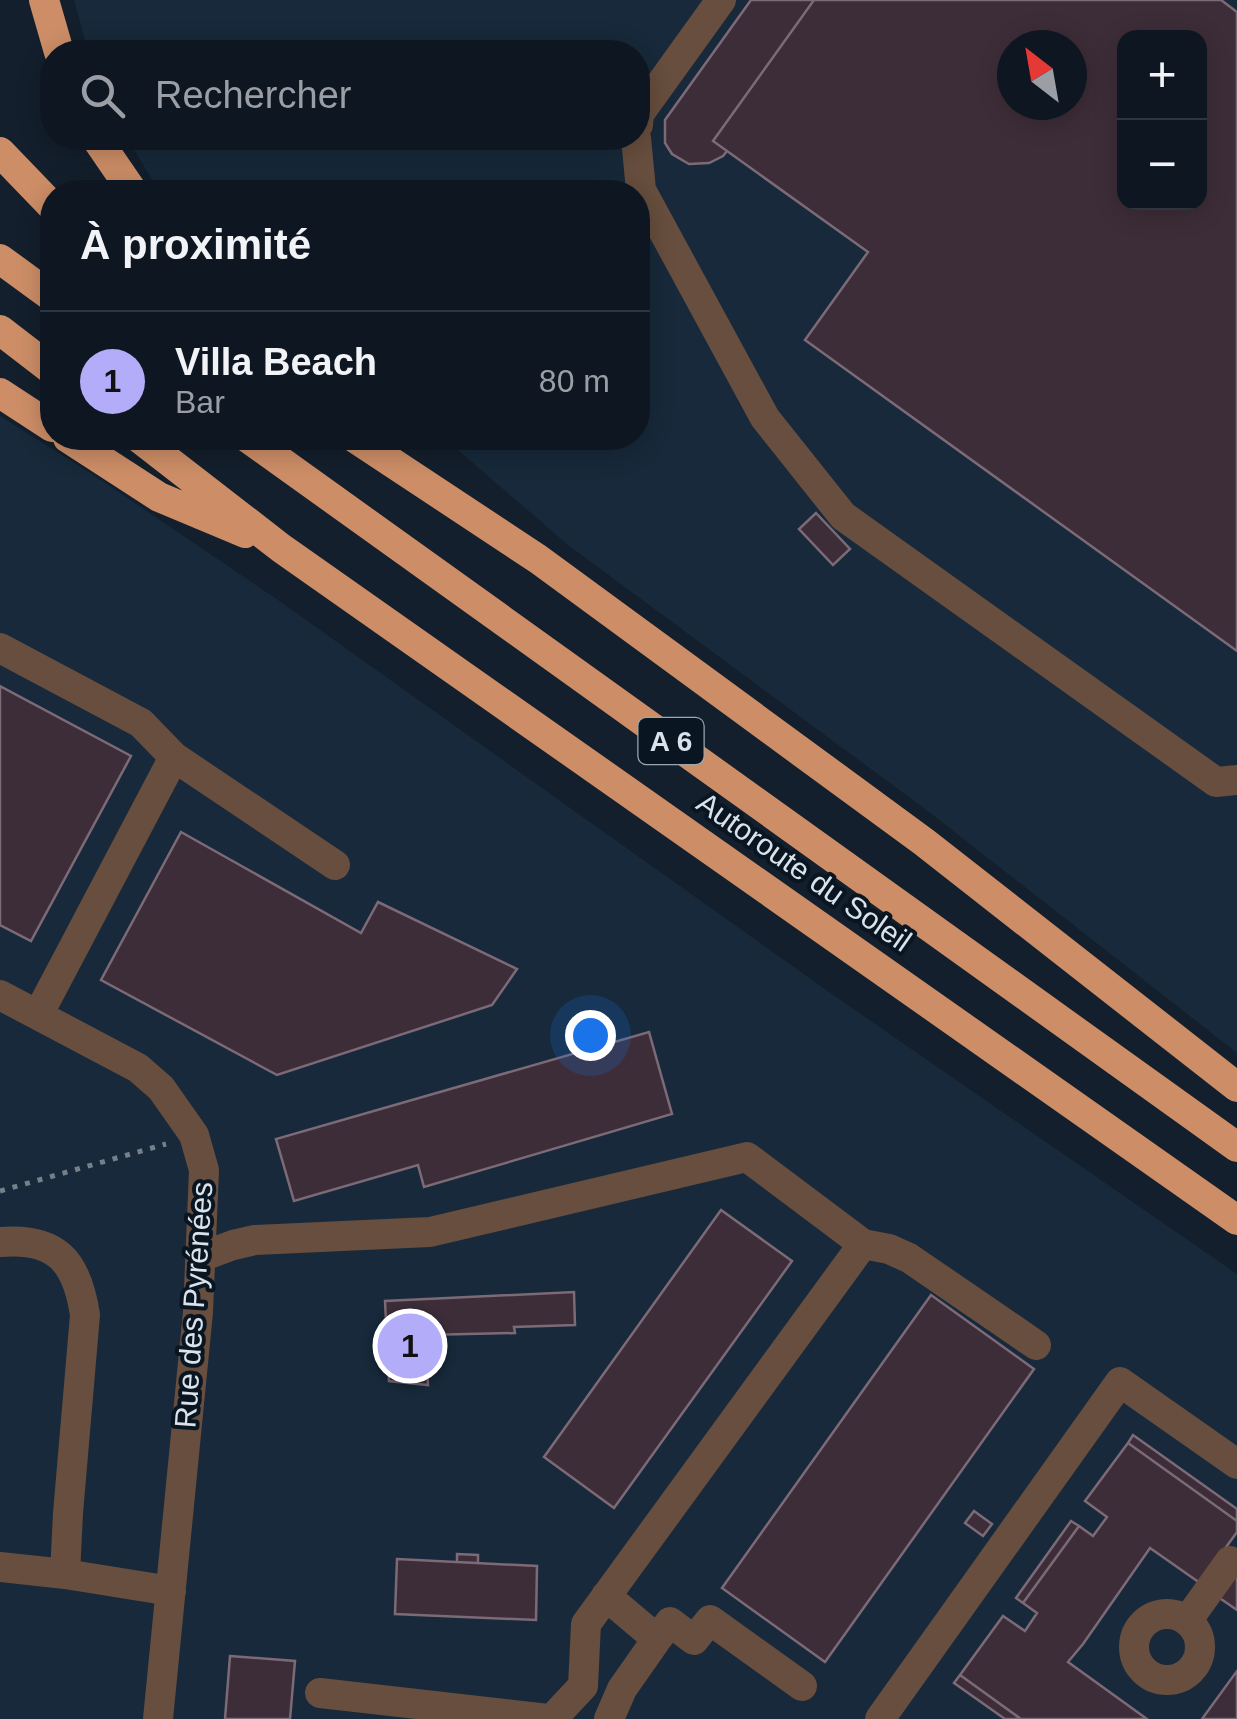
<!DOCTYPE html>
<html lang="fr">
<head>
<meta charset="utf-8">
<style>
  body { margin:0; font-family:Helvetica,sans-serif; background:#17202a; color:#f1f3f6 }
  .controls { position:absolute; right:30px; top:30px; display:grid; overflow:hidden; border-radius:20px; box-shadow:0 5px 25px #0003 }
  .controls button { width:90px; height:90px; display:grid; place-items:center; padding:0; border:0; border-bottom:2px solid #2e363f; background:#0e1721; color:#f1f3f6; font:50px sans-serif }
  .compass { position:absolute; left:997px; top:30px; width:90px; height:90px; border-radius:50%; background:#0e1721; box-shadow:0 5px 25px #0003; rotate:329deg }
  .you { position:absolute; left:590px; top:1035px; width:35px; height:35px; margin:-25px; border:8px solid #fff; border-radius:50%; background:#1a73e8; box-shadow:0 0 0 15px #1a73e833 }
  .badge { display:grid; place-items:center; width:65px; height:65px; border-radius:50%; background:#b3adf9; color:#111; font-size:32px; font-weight:700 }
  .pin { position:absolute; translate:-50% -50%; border:5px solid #fff; box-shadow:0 2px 10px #0006 }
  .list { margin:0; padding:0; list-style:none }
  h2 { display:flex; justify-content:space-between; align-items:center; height:130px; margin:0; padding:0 40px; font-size:42px }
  h2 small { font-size:32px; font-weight:400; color:#9b9fa5 }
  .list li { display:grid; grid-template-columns:65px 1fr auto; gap:30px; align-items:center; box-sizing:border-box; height:140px; padding:0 40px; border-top:2px solid #2e363f }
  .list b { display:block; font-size:38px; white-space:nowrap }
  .list p { margin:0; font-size:32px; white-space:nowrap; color:#9b9fa5 }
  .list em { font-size:32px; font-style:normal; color:#9b9fa5 }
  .icon { flex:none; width:55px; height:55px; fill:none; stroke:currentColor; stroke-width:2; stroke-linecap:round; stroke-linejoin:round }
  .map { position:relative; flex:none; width:1237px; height:1719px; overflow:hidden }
  .search { position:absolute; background:#0e1721; box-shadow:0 5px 25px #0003; left:40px; top:40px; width:610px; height:110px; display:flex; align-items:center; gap:25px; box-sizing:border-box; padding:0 35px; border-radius:40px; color:#9b9fa5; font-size:38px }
  .panel { position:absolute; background:#0e1721; box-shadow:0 5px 25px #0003; left:40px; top:180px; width:610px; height:270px; border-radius:40px }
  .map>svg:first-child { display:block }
</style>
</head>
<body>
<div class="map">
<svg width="1237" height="1719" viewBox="0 0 1237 1719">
  <rect width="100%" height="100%" fill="#131f2c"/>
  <path fill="#17293a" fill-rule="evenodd" d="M74,0H1237V1053L929,812L568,545L444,438H638V192H162L157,188L127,138H638V52H88ZM1124,38H1200V202H1124ZM1012,45H1072V105H1012Z
    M0,416L92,474L278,600L829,992L1237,1274V1719H0Z"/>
  <path fill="#3d2d38" stroke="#7c6a77" stroke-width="2.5" fill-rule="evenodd" d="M751,0H814L713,141L727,151L723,156L709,163L689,164L672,154L665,143V120Z
    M814,0H1221L1237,12V651L805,340L868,252L713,141ZM1124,38H1200V202H1124ZM1012,45H1072V105H1012Z
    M816,513L850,549L833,565L799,529Z
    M0,686L131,756L31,941L0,925Z
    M181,832L361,933L378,902L517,969L492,1005L277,1075L101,980Z
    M649,1032L672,1114L424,1187L418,1165L294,1201L276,1139Z
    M721,1210L792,1261L614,1508L544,1457Z
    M574,1292L575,1325L514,1327L515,1333L425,1335L428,1385L389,1381L385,1301Z
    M931,1295L1034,1369L825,1662L722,1588Z
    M1133,1435L1237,1509V1521L1128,1443Z
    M1128,1443L1237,1521V1532L1200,1583L1150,1548L1083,1644L1068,1662L1147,1719H1021L960,1675L1003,1616L1025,1631L1037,1613L1023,1603L1079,1526L1093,1536L1107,1517L1085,1501Z
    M974,1511L992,1524L983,1536L965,1523Z
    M1071,1521L1079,1526L1023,1603L1016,1598Z
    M457,1554L478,1555V1563L457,1562Z
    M397,1559L537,1566L536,1620L395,1614Z
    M1237,1570V1610L1218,1597Z
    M230,1656L295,1661L290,1719H225Z
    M1237,1671V1719H1202Z
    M960,1675L1021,1719H1005L954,1683Z"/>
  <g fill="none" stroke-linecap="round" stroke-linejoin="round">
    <path stroke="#76808b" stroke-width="5" stroke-dasharray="5 8" stroke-linecap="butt" d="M0,1191L166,1144"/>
    <path stroke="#674e3e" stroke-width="30" d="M638,125L639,114L721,0
      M636,138L641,190L765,418L843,516L1216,782L1237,780
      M0,648L141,723L174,757L335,865
      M0,995L138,1068L161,1088L194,1135L204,1170L198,1312L158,1719
      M38,1015L174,757
      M0,1242C56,1237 77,1261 85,1315L68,1513L65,1574L171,1591
      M863,1244L889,1249L909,1258L1036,1345
      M201,1257L233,1245L255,1240L430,1232L747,1157L863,1244L586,1624L583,1686L552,1719
      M0,1567L65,1574
      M606,1596L657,1639L622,1689L609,1719
      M1134 1647a33 33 0 1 1 66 0a33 33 0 1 1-66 0Z
      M1187,1621L1230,1561
      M657,1639L670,1622L694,1640L710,1620L802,1686
      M320,1693L548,1719
      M880,1719L1120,1382L1237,1464"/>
    <path stroke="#cd8e67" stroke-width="30" d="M44,0L59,52
      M96,138L133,192
      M0,152L52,206
      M0,259L52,297
      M0,330L52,370
      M0,393L52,427
      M68,438L159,497L245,533
      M139,438L281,548L1237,1220
      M248,438L1237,1147
      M355,438L538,559L924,842L1237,1087"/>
  </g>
  <g text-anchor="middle" stroke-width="8" stroke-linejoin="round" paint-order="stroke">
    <rect fill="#091622" stroke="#9ba6af" stroke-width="2.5" x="638.5" y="718" width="65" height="46" rx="8"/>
    <g font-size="28" font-weight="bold" fill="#dae3ec">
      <text x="671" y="751">A 6</text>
    </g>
    <g font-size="30" fill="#dae3ec" stroke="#091622">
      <text transform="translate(804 872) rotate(35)" y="10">Autoroute du Soleil</text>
      <text transform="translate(194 1305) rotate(-86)" y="10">Rue des Pyrénées</text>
    </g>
  </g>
</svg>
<div class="controls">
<button>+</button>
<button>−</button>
</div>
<svg class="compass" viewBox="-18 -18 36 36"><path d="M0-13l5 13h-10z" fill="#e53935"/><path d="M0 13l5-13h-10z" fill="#9b9fa5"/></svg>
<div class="you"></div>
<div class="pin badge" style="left:410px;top:1346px">1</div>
<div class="search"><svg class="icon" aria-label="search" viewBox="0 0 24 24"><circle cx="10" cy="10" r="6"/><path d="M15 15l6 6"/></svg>Rechercher</div>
<section class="panel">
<h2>À proximité<small></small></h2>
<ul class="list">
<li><span class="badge">1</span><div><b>Villa Beach</b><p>Bar</p></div><em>80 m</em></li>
</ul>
</section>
</div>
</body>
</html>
